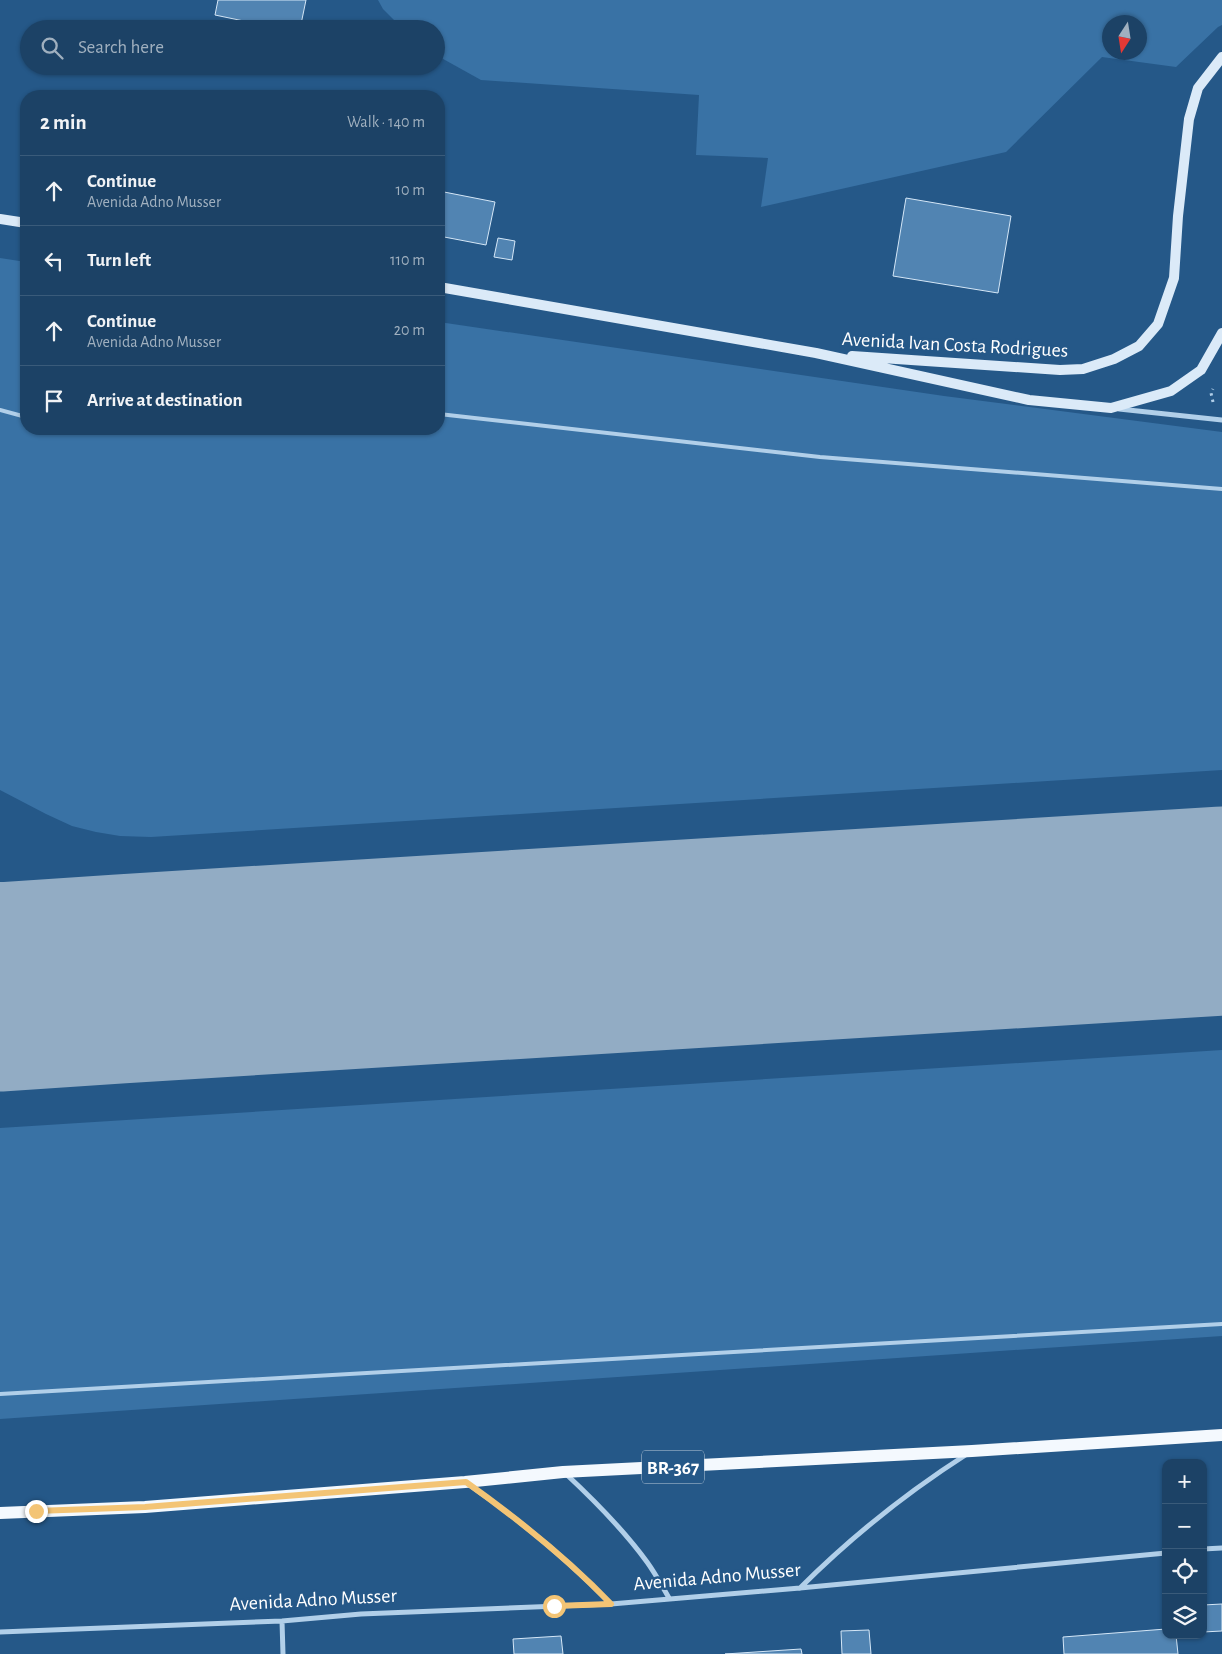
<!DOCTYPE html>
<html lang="en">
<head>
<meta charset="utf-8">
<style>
  body { margin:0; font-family:"Alegreya Sans",sans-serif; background:#25496c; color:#f1f3f6 }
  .controls { position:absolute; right:15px; bottom:15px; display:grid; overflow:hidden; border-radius:10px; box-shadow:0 1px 4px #0004 }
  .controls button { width:45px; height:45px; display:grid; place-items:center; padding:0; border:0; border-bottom:1px solid #3a5b7a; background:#1c4266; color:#f1f3f6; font:25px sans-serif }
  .compass { position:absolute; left:1102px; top:15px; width:45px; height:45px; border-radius:50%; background:#1c4266; box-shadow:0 1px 4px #0004; rotate:192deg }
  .stop { position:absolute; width:15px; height:15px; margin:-11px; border:4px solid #f3c475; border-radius:50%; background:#fff }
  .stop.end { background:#f3c475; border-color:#fff; box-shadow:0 1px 5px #0008 }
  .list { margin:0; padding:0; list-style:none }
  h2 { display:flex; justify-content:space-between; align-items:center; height:65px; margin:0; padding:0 20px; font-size:21px }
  h2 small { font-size:16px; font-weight:400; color:#a0b0bf }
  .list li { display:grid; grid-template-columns:32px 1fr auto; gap:15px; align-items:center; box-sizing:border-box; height:70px; padding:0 20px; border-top:1px solid #3a5b7a }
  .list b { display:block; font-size:19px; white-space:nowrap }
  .list p { margin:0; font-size:16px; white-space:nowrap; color:#a0b0bf }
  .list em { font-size:16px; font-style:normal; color:#a0b0bf }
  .icon { flex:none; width:28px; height:28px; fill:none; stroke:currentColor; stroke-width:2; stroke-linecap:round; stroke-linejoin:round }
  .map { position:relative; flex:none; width:1222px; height:1654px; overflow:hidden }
  .search { position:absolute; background:#1c4266; box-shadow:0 1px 4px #0004; left:20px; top:20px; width:425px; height:55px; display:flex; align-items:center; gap:12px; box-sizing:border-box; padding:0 18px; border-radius:28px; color:#a0b0bf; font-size:19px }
  .panel { position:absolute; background:#1c4266; box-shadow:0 1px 4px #0004; left:20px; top:90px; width:425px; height:345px; border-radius:20px }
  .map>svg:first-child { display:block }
</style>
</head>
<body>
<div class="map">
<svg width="1222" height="1654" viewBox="0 0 1222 1654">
  <rect width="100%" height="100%" fill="#255888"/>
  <path fill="#3972a5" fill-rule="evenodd" d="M378,0H1222V25L1218,27L1176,67L1102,57L1006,152L761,207L768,158L696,155L699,95L481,80L436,55V29H403L383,9ZM1110,22H1140V52H1110Z
    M0,258L26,262V429H439V322L944,396L1222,432V770L151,837L120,836L96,832L72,826L46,814L0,790Z
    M1222,1050V1336L0,1419V1128Z"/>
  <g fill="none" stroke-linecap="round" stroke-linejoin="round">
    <path stroke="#92acc4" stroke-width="84" d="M0,924L56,961L85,972L119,979"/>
    <path stroke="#92acc4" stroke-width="209" d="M0,987L119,979L1222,911"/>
  </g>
  <path fill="#5184b2" stroke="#d5e7f7" d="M218,0H306L300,29H282L215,15Z
    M439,191L495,202L486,245L439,236Z
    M906,198L1011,216L998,293L893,276Z
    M498,238L515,241L512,260L494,257Z
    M1222,1604V1631L1203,1632V1605Z
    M1166,1629V1635H1176L1178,1654H1064L1063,1637Z
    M869,1630L871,1654H842L841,1631Z
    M561,1636L563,1654H514L513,1639Z
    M801,1649L802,1654H725Z"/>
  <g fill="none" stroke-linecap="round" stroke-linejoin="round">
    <path stroke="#b1cfe9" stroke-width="3" stroke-dasharray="2.5 4" stroke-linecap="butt" d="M1213,402L1211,393L1213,389"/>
    <path stroke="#b1cfe9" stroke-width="4" d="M0,410L26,417
      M439,414L820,457L1222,489
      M0,1394L1222,1324"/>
    <path stroke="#b1cfe9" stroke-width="5" d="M1119,409L1222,420
      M566,1474C595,1501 623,1529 647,1562C655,1573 662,1586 669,1598
      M468,1484C520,1520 567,1559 611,1604
      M1203,1549L1222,1548
      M800,1588C851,1537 906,1493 967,1454
      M282,1621L283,1654
      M0,1632L282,1621L361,1614L611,1604L800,1588L1166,1553"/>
    <path stroke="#dbeaf8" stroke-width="10" d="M0,219L26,223
      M439,287L816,353L1029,400L1111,408L1171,391L1201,370L1222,333
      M852,356L1060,370L1083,369L1114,359L1139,346L1158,324L1174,278L1178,216L1189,119L1198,88L1222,57"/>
    <path stroke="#f4f9fe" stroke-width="12" d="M0,1513L145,1507L465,1482L563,1472L972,1451L1222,1435"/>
  </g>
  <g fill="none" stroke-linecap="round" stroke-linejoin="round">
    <path stroke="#f3c475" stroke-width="6" d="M36,1511L145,1507L466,1482C518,1519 567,1558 611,1604L554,1606"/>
  </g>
  <g text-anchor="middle" stroke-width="5" stroke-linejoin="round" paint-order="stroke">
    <rect fill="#255888" stroke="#becddb" stroke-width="1" x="642" y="1450.5" width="62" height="33" rx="4"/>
    <g font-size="19" font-weight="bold" fill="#fff">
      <text x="673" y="1474">BR-367</text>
    </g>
    <g font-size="20" fill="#fff" stroke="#255888">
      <text transform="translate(955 344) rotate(3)" y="7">Avenida Ivan Costa Rodrigues</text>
      <text transform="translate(717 1576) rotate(-5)" y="7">Avenida Adno Musser</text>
      <text transform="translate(313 1599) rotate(-3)" y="7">Avenida Adno Musser</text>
    </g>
  </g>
</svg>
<div class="controls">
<button>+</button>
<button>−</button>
<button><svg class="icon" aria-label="locate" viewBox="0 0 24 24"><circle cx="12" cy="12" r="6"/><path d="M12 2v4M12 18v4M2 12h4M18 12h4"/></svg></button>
<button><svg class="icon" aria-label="layers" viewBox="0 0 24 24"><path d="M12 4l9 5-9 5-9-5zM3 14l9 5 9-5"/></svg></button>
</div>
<svg class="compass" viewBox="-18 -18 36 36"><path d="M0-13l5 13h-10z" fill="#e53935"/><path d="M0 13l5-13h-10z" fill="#a0b0bf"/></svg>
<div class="stop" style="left:554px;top:1606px"></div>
<div class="stop end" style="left:36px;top:1511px"></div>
<div class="search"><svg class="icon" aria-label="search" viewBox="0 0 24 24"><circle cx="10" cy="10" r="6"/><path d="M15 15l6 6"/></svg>Search here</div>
<section class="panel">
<h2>2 min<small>Walk · 140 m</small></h2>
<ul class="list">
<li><svg class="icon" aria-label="ahead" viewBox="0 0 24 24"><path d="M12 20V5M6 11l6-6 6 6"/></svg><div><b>Continue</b><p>Avenida Adno Musser</p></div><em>10 m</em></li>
<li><svg class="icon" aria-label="left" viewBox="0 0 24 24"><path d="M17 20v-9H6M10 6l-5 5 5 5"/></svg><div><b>Turn left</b></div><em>110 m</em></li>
<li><svg class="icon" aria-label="ahead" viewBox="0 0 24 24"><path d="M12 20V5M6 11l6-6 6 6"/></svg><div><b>Continue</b><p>Avenida Adno Musser</p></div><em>20 m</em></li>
<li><svg class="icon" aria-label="arrive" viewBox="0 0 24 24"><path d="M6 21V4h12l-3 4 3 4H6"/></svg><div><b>Arrive at destination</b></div></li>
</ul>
</section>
</div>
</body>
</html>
